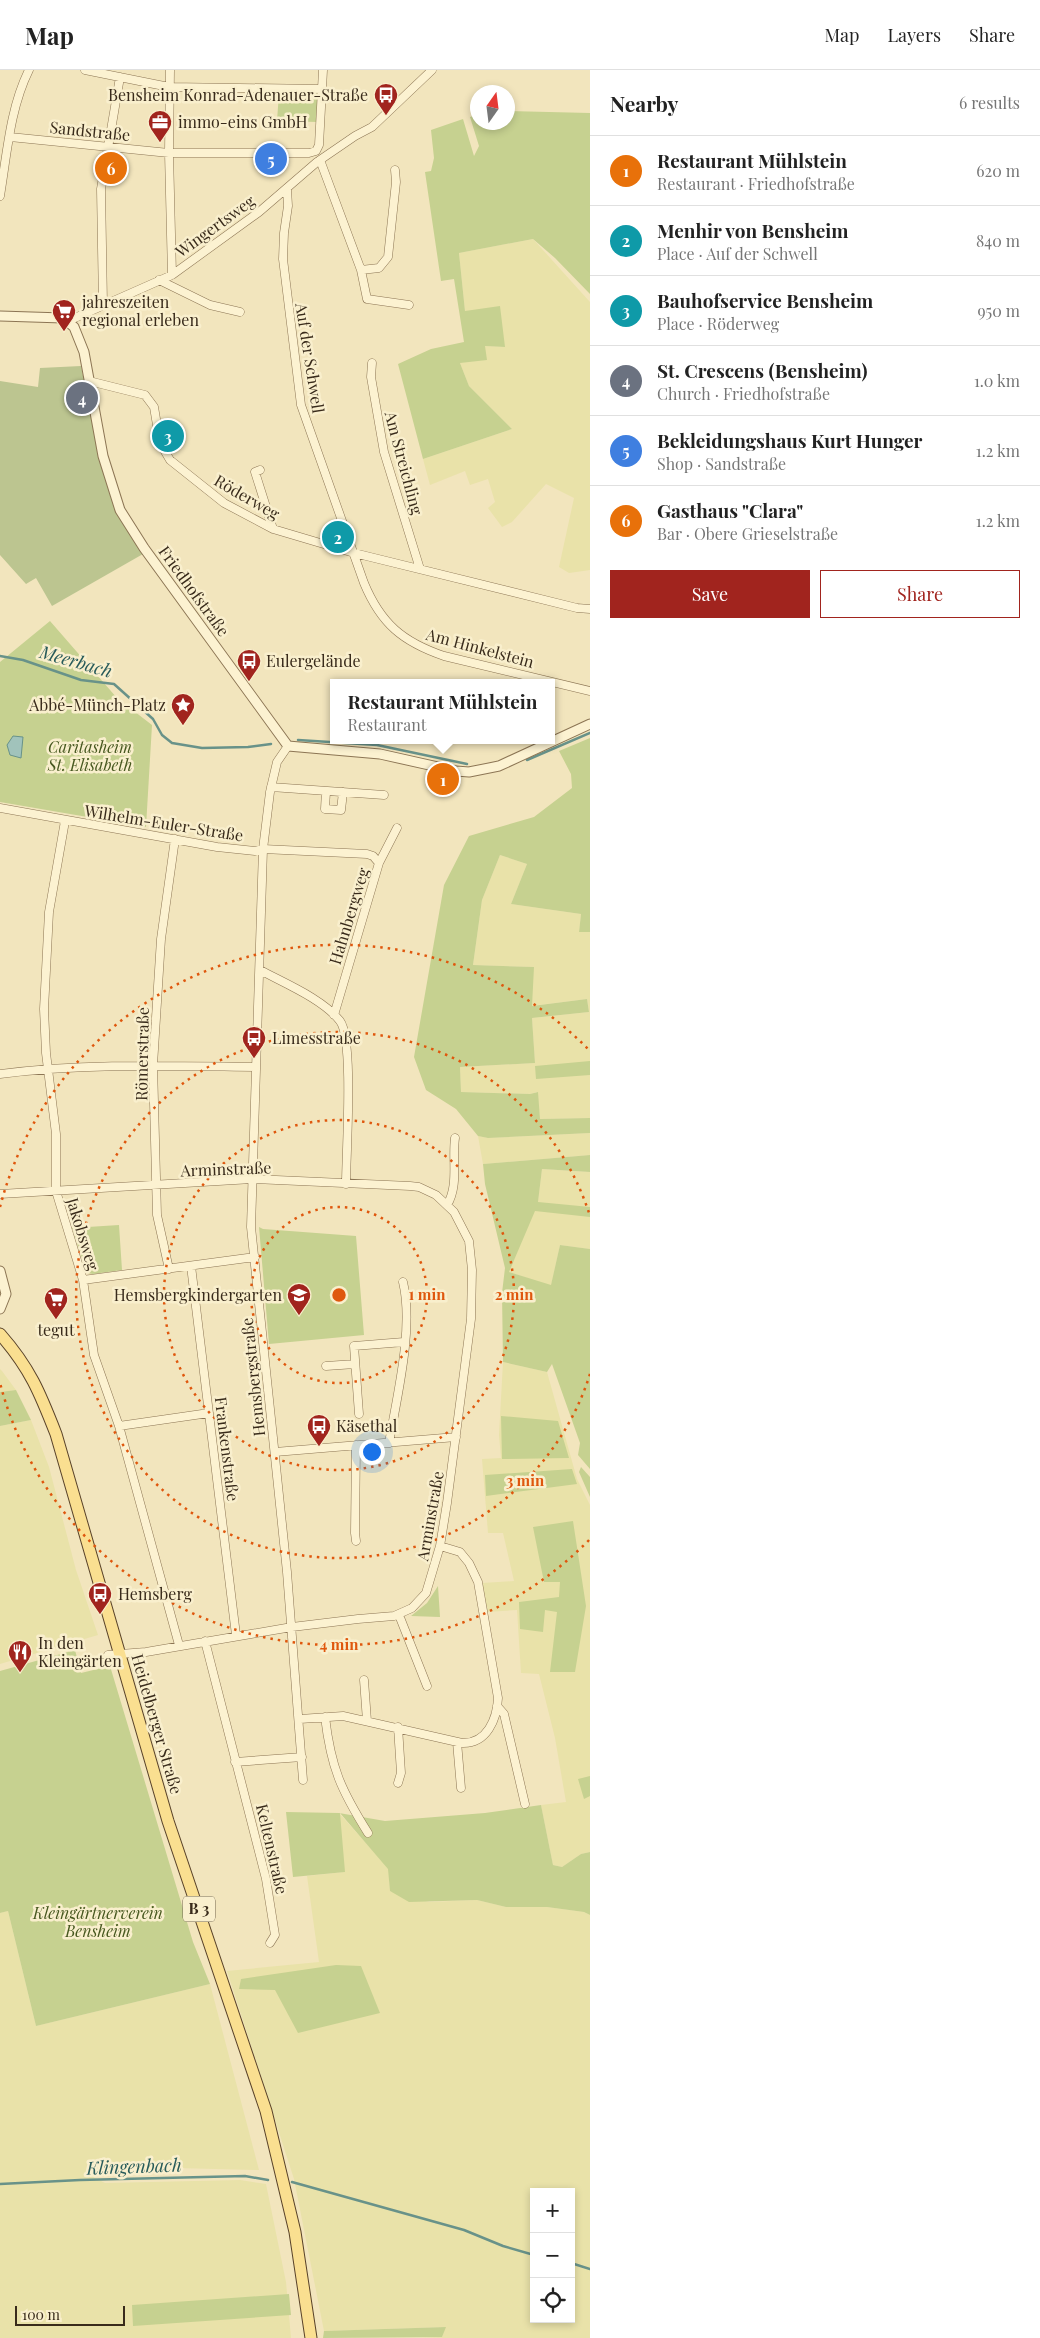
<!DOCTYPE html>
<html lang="en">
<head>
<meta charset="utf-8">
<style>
  body { margin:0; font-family:"Playfair Display",serif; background:#f6f6f6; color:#222 }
  .controls { position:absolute; right:15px; bottom:15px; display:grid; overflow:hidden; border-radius:0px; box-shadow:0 2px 8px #0003 }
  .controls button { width:45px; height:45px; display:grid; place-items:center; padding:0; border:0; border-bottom:1px solid #e0e0e0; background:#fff; color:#222; font:25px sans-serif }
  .compass { position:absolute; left:470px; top:15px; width:45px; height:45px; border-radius:50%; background:#fff; box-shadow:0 2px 8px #0003; rotate:14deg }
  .scale { position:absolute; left:15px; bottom:12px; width:110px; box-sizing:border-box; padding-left:5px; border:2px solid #392b1b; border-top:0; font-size:14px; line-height:18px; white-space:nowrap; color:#392b1b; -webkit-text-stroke:4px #f9efcd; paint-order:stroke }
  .you { position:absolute; left:371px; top:1381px; width:18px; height:18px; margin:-12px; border:4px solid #fff; border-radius:50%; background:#1a73e8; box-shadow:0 0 0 8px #1a73e833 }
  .badge { display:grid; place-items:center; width:32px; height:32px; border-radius:50%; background:#a1241e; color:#fff; font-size:16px; font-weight:700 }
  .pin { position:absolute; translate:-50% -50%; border:2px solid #fff; box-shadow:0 1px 5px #0006 }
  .popup { position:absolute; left:330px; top:609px; width:225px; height:65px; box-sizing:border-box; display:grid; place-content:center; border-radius:0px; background:#fff; filter:drop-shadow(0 1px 4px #0005); font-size:16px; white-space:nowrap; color:#767676 }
  .popup b { font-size:19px; color:#222 }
  .popup::after { content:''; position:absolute; left:50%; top:100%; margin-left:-10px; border:10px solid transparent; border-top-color:#fff }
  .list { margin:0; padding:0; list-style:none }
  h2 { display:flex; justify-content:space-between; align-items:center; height:65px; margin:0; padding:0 20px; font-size:21px }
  h2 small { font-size:16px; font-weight:400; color:#767676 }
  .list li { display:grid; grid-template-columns:32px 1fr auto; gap:15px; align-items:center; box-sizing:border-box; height:70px; padding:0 20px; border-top:1px solid #e0e0e0 }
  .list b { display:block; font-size:19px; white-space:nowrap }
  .list p { margin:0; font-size:16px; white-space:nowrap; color:#767676 }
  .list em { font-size:16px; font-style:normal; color:#767676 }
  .actions { display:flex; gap:10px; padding:15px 20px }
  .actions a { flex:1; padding:11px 0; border:1px solid #a1241e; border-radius:0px; text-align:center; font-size:18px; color:#a1241e }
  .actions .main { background:#a1241e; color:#fff }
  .icon { flex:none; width:28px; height:28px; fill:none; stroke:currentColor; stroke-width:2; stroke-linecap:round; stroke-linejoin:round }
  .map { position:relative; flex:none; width:590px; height:2268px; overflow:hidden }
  header { display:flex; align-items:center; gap:30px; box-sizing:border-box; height:70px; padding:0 25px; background:#fff; border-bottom:1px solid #e0e0e0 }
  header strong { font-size:24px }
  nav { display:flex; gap:28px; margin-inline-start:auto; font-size:18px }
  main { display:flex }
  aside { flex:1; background:#fff }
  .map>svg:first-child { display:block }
</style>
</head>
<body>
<header>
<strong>Map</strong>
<nav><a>Map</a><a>Layers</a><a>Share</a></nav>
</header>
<main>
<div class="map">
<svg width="590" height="2268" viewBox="0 0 590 2268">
  <rect width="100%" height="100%" fill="#f2e5bd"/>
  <path fill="#e9e2a9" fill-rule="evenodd" d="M533,169L590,232V500L569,503L559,497L574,428L546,414L512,452L502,457L488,438L495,432L488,409L470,415L465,401L430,415L423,389L512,359L469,316L460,293L485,276L505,277L465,241L459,183Z
    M500,785L527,794L511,834L581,844L579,862H590V1048L540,1049L537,1022L530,1024L461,1022L460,997L535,993L532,948L589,942L587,929L531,936L533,897L473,895L482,830Z
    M590,1063V1085L483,1094L478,1066L488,1068Z
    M542,1099L590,1102V1179L560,1175L551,1216L509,1202L538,1131Z
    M503,1292L547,1302L577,1409L590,1435V1782L581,1784L562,1797L553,1795L541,1735L566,1732L555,1668L539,1604L521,1603L517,1540L487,1542L482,1513L514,1511L503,1463H488L482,1389L501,1388L499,1365Z
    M0,1299L2,1301L16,1320L0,1322Z
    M31,1350L49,1397L76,1500L98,1565L0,1594V1356Z
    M339,1743L389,1799L390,1821L429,1832L477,1830L506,1837H547L584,1842L590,1845V2268H422L442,2267L445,2257L324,2261L294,2109L227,1901L319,1892L307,1806L344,1802ZM534,2122H571V2249H534Z
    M8,1841L36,1956L210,1914L259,2100L135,2097L85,2103L105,2113L240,2110L266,2114L286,2212L291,2268H0V1843Z"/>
  <path fill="#c6d190" d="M279,23H317L319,25L318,52L277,51Z
    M508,41L590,43V224L555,188L533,169L459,183L465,241L500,236L505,277L485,276L487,290L460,293L469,316L512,359L423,389L398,294L431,279L464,272L454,209L441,211L425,102L431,101L434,88L431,60L463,49L474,86L479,76L470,47L477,45L478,52H508Z
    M50,551L117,628L152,655L146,757L0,732V592Z
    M590,668V862H579L581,844L511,834L527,794L500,785L482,830L473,895L534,897L532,936L587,929L589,942L532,948L535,993L460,997L461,1022L530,1024L538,1022L540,1049L590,1048V1063L488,1068L478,1066L456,1039L426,1020L414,987L444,815L469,766L534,747L572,718L571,704L559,681Z
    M590,991V1005L536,1009L535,996Z
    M590,1085V1102L542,1099L538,1132L590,1137V1147L535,1141L509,1202L551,1215L560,1175L590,1179V1399L578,1385L580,1373L552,1294L547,1302L503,1292L502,1223L505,1198L485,1114L483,1094Z
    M119,1155L122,1200L93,1204L87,1203L72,1158Z
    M259,1157L263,1159L356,1166L364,1265L269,1274Z
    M16,1320L31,1350L0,1356V1322Z
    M501,1346L558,1351L569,1388L502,1389Z
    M581,1397L590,1407V1427L579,1402Z
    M572,1399L577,1414L486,1426L485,1405Z
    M573,1451L586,1536L575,1602H550L557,1542L545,1540L543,1562L520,1559L519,1532L559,1527L560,1512H544L533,1457Z
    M438,1516L440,1547L411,1546L427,1533Z
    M75,1580L81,1603L110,1596L193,1872L210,1914L36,1956L8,1841L0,1843V1601Z
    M590,1706V1726L584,1729L578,1709Z
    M541,1735L553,1795L562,1797L581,1784L590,1782V1845L584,1842L547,1837H506L477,1830L409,1832L390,1821L388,1799L340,1743L345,1802L293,1807L286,1742L339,1743L385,1751L485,1743Z
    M336,1895L361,1896L380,1943L298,1963L275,1920L239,1919L241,1909Z
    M289,2224L291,2245L133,2256L132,2235Z
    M446,2257L442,2267L323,2268L324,2261Z"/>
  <path fill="#bcc590" d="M81,296L90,339L116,438L143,484L52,536L36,508L26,514L0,485V311L38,317L40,298Z"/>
  <path fill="#a1c3bb" stroke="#689289" d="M13,666L23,667L21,688L10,685L7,675Z"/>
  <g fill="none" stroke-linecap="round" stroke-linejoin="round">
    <path stroke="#689289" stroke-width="2.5" d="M0,586L23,590L81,610L114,614L153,649L162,665L172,673L202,678L248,677L271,674
      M298,670L377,675L467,694
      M527,690L590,663
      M292,2112L464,2160L503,2176L534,2185
      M0,2114L80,2110L245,2106L268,2110
      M571,2193L590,2199"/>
    <g stroke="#8c7554" stroke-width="9">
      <path id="minor" d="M85,0L169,17L322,19
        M170,0L169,83L172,205
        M10,67L169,83H309L316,81L319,75L323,0
        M320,90L361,200L367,229L409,235
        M287,119L288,136L284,163L283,189L301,335L364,513C381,554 403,572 444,586L590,621
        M0,126C7,84 10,38 29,0
        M361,200L379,198L388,187L396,112L395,100
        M159,210L210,235L240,242
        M103,234L101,119L120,7
        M68,251L172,205L259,142L317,92L355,66L372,57L432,0
        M372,293L371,307L384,382L420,499
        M89,311L145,325L154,337L160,373L170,390L224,433L273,459L354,483L577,538L590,539
        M260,400L255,402L273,459
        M288,676L277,692L270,722L263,779L251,1157L287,1502L303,1710
        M271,717L384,725
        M326,721L325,739L341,740L343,722
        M0,738L217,777L255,781L263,779L367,784L373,786L379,793
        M65,751L49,842L44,939L46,983L56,1064V1121L83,1210L94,1285L119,1356L179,1575
        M260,900C284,913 323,929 340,951C354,969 346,1085 346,1114
        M334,945L379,793L397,758
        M0,1004C85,993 171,996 256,997
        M0,1124L252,1109L410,1116L419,1117L436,1125L454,1142L469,1171L472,1200L471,1249L447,1433L440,1476L426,1523L412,1538L394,1546L358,1549L292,1557L146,1582L108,1585
        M447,1135C459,1116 452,1089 455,1068
        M191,1196L236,1565
        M169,1199L157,1145L153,995L161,869L175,769
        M83,1210L255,1187
        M326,1296L355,1294
        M359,1344L354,1276L404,1272
        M119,1356L209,1343
        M389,1373C397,1326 414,1258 403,1212
        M356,1375L355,1463L356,1471
        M275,1382L456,1367
        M399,1545L427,1616
        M205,1571L266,1809L275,1865L270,1873
        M364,1610L367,1651
        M497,1636L504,1644L525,1734
        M325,1647C331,1698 341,1720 368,1763
        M300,1649L343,1646L462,1673C487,1674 497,1649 498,1628L478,1512L469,1493L460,1482L440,1476
        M398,1657L401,1703L398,1713
        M457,1672L461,1718
        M235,1692L302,1687"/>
    </g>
    <g stroke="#8c7554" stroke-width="11">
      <path id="tertiary" d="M0,246L63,248L74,257L84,282L103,386L120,440L144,478L288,676L380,684L456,701L469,702L499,696L590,654
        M0,1201L6,1224L0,1239"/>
    </g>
    <g stroke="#594229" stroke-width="13">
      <path id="primary" d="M0,1264C30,1298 40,1323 56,1364L168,1751L266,2041L295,2162L311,2268"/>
    </g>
    <use href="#minor" stroke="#fcf2d1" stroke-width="8"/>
    <use href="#tertiary" stroke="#fcf2d1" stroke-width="9"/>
    <use href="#primary" stroke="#fadf90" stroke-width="11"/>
  </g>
  <g fill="none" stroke="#df570d" stroke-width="2.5" stroke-dasharray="2.5 5">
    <circle cx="339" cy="1225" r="88"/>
    <circle cx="339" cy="1225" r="175"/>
    <path d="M590 1304A263 263 0 1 1 590 1146"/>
    <path d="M589 1470A350 350 0 0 1 0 1313M0 1137A350 350 0 0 1 589 980"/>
  </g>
  <defs>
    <g id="bus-pin" transform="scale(1.25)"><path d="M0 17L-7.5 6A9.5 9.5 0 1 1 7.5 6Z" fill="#a1241e" stroke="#f9efcd"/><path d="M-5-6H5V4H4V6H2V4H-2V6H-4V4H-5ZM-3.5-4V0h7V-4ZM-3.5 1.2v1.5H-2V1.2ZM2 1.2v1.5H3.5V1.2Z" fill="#fff"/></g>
    <g id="office-pin" transform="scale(1.25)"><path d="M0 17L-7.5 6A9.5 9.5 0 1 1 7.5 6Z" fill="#a1241e" stroke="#f9efcd"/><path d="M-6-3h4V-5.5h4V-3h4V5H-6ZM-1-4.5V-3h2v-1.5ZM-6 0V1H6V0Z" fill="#fff"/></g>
    <g id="supermarket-pin" transform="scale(1.25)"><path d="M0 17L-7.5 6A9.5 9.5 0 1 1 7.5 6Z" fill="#a1241e" stroke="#f9efcd"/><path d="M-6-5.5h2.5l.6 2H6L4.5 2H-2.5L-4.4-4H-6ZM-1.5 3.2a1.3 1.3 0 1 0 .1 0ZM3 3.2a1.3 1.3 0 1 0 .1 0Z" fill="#fff"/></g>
    <g id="sight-pin" transform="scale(1.25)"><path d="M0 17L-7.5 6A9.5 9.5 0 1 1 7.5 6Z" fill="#a1241e" stroke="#f9efcd"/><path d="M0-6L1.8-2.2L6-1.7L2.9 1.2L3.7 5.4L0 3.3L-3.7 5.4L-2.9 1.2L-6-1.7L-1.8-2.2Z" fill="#fff"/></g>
    <g id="school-pin" transform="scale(1.25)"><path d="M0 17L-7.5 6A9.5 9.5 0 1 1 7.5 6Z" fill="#a1241e" stroke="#f9efcd"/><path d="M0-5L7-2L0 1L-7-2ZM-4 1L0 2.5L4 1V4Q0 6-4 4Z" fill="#fff"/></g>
    <g id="restaurant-pin" transform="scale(1.25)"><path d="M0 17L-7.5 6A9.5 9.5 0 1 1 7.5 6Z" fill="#a1241e" stroke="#f9efcd"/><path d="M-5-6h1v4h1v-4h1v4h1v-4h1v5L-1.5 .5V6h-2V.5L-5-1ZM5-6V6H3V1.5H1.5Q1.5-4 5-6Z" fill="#fff"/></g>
  </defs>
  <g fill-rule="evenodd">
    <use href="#bus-pin" x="386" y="25"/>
    <use href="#office-pin" x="160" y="52"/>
    <use href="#supermarket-pin" x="64" y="241"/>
    <use href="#bus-pin" x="249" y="591"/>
    <use href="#sight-pin" x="183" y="635"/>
    <use href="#bus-pin" x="254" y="968"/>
    <use href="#school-pin" x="299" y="1225"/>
    <use href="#supermarket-pin" x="56" y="1229"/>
    <use href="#bus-pin" x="319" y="1356"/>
    <use href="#bus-pin" x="100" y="1524"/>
    <use href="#restaurant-pin" x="20" y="1582"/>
  </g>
  <g text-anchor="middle" stroke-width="5" stroke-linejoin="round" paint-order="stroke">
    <rect fill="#f9efcd" stroke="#736650" stroke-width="1" x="183" y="1826.5" width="32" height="25" rx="4"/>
    <g font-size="15" font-weight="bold" fill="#392b1b">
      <text x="199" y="1844">B 3</text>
    </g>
    <g font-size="16" fill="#392b1b" stroke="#f9efcd" text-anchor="start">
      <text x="368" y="31" text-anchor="end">Bensheim Konrad-Adenauer-Straße</text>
      <text x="178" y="58">immo-eins GmbH</text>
      <text x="82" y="238">jahreszeiten<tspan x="82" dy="18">regional erleben</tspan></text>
      <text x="266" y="597">Eulergelände</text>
      <text x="166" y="641" text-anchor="end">Abbé-Münch-Platz</text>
      <text x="272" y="974">Limesstraße</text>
      <text x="282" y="1231" text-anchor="end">Hemsbergkindergarten</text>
      <text x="56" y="1266" text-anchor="middle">tegut</text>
      <text x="336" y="1362">Käsethal</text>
      <text x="118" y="1530">Hemsberg</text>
      <text x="38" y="1579">In den<tspan x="38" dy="18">Kleingärten</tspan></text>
    </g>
    <g font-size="16" fill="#392b1b" stroke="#f9efcd">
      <text transform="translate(90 61) rotate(6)" y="6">Sandstraße</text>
      <text transform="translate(215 156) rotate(-36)" y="6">Wingertsweg</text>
      <text transform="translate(310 288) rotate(81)" y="6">Auf der Schwell</text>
      <text transform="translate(404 393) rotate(75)" y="6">Am Streichling</text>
      <text transform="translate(247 427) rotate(30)" y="6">Röderweg</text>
      <text transform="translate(194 521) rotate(54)" y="6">Friedhofstraße</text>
      <text transform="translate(480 578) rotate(15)" y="6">Am Hinkelstein</text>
      <text transform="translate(164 753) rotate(9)" y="6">Wilhelm-Euler-Straße</text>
      <text transform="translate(349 846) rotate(-73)" y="6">Hahnbergweg</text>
      <text transform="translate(142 984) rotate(-89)" y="6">Römerstraße</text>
      <text transform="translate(226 1099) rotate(-2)" y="6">Arminstraße</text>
      <text transform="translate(83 1164) rotate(73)" y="6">Jakobsweg</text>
      <text transform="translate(253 1307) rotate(-96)" y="6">Hemsbergstraße</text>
      <text transform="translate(227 1379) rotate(83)" y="6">Frankenstraße</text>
      <text transform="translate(430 1446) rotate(-80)" y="6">Arminstraße</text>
      <text transform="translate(157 1654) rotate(74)" y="6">Heidelberger Straße</text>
      <text transform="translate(272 1779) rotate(77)" y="6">Keltenstraße</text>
    </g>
    <g font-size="16" font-style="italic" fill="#47581f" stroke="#f9efcd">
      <text x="90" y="683">Caritasheim<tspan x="90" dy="18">St. Elisabeth</tspan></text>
      <text x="98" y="1849">Kleingärtnerverein<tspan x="98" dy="18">Bensheim</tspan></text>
    </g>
    <g font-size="18" font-style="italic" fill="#285b5a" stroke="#f9efcd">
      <text transform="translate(76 592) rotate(16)" y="6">Meerbach</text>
      <text transform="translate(134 2097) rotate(-2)" y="6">Klingenbach</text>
    </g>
  </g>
  <circle cx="339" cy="1225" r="8" fill="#df570d" stroke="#f9efcd" stroke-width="2.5"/>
  <g font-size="15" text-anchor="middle" font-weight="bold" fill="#df570d" stroke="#f9efcd" stroke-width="5" stroke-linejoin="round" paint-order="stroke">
    <text x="427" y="1230">1 min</text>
    <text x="514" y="1230">2 min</text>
    <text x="525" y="1416">3 min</text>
    <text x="339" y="1580">4 min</text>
  </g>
</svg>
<div class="controls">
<button>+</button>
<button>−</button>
<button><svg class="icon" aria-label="locate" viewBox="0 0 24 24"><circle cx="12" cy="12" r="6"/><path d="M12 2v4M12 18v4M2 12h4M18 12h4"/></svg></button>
</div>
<svg class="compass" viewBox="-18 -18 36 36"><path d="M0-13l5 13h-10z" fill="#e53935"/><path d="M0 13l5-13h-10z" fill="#767676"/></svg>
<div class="scale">100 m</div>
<div class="you"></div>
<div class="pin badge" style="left:443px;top:709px;background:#e8710a">1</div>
<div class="popup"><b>Restaurant Mühlstein</b>Restaurant</div>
<div class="pin badge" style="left:338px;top:467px;background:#0f9aa8">2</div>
<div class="pin badge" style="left:168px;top:366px;background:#0f9aa8">3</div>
<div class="pin badge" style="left:82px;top:328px;background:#6b7280">4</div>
<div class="pin badge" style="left:271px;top:89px;background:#3f7fe0">5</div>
<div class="pin badge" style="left:111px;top:98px;background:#e8710a">6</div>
</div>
<aside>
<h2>Nearby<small>6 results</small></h2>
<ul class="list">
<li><span class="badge" style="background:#e8710a">1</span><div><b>Restaurant Mühlstein</b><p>Restaurant · Friedhofstraße</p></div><em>620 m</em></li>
<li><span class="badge" style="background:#0f9aa8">2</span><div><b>Menhir von Bensheim</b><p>Place · Auf der Schwell</p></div><em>840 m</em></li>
<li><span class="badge" style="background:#0f9aa8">3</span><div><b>Bauhofservice Bensheim</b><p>Place · Röderweg</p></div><em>950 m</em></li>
<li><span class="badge" style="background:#6b7280">4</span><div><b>St. Crescens (Bensheim)</b><p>Church · Friedhofstraße</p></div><em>1.0 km</em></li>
<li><span class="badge" style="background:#3f7fe0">5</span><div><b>Bekleidungshaus Kurt Hunger</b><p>Shop · Sandstraße</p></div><em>1.2 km</em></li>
<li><span class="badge" style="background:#e8710a">6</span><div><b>Gasthaus &quot;Clara&quot;</b><p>Bar · Obere Grieselstraße</p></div><em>1.2 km</em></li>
</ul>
<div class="actions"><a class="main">Save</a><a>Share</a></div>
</aside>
</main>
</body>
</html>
